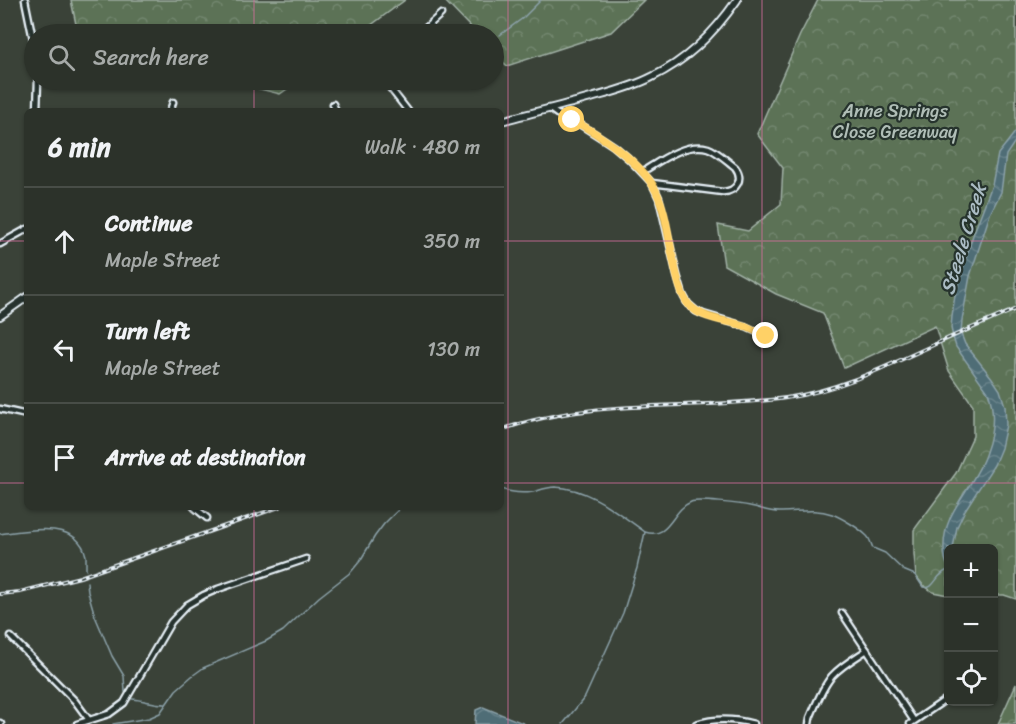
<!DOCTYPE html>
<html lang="en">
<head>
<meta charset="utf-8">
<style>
  body { margin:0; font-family:Sriracha,sans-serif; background:#383e36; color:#f1f3f6 }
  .controls { position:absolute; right:18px; bottom:18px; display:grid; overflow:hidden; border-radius:9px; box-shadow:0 2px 4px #0004 }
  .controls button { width:54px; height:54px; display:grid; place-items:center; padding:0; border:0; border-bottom:2px solid #484d47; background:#2c322a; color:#f1f3f6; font:30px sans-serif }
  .stop { position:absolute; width:18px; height:18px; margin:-14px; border:4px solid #ffd166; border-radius:50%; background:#fff }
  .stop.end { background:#ffd166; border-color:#fff; box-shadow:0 2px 6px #0008 }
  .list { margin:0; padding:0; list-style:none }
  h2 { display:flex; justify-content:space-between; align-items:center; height:78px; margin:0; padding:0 24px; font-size:26px }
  h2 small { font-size:20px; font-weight:400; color:#a6aaa8 }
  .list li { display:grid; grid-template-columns:39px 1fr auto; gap:18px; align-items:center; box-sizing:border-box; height:108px; padding:0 24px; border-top:2px solid #484d47 }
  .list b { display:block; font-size:22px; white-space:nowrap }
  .list p { margin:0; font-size:20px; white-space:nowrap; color:#a6aaa8 }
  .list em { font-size:20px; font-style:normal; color:#a6aaa8 }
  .icon { flex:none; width:33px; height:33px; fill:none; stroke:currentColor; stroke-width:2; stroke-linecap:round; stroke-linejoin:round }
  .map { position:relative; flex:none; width:1016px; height:724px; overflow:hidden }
  .search { position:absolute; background:#2c322a; box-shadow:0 2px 4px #0004; left:24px; top:24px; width:480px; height:66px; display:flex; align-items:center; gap:15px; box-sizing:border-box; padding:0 21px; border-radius:33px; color:#a6aaa8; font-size:22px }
  .panel { position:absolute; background:#2c322a; box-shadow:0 2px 4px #0004; left:24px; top:108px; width:480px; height:402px; border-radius:9px }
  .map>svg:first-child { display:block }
</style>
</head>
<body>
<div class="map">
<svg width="1016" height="724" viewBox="0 0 1016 724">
  <defs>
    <pattern id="forest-crowns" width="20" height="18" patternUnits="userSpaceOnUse" patternTransform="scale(1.5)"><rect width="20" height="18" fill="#5c7256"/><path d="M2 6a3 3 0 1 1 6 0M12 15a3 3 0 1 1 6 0" fill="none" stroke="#73876f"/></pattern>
    <pattern id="water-waves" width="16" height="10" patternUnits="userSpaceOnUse" patternTransform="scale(1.5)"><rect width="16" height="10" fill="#4f6d76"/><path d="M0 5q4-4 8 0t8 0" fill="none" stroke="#68828a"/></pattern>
  </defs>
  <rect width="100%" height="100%" fill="#3a4238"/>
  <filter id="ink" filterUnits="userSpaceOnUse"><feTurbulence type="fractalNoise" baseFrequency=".0167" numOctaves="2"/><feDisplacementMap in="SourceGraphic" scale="12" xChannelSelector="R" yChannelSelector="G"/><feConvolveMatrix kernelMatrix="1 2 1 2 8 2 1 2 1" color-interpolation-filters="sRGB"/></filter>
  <g filter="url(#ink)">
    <path fill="url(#forest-crowns)" stroke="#a2b2a7" stroke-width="1.5" d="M71,0H405L359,34H78Z
      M444,0H644L611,32L507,66L494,52V34H477Z
      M818,0H1016V599L1004,595H994V548H948V595L933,592L923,585L916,576L914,554V530L956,473L973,436V405L949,371L935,326L844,368L823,313L776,294L724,265L718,225L748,231L781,204L783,168L757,134L800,35Z
      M224,80H300L280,94Z
      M1016,684V724H998Z"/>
    <path fill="url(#water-waves)" stroke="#8ca2aa" stroke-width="1.5" d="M1016,131V140L1006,155L1001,192L990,214L970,276L962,320L961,334L965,344L992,378L1000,390L1005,406L1006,425L1001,448L994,465L965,510L957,527L953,548H948V567C945,561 944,557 944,549C942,511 976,486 986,452C993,433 995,411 988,392L956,347L953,337L951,328L952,316L955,295L973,235L992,185L998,154Z
      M483,707L525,724H475L476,710Z"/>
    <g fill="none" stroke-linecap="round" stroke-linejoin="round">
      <path stroke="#8ca2aa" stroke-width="1.5" d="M500,35L523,18L541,0
        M501,489C512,493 521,494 533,492C540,490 548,487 555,487C589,488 618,513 645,532C670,540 671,510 691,502C697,499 742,504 750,506C761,508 770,513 782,512C798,512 815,508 832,514C842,518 859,528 867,536C870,539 871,544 873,548L885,553L903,570L915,575L923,587C936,590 934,575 948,570
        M0,534C27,530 78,519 86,556C86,560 86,566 86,570
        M87,582L88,592L95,616L112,656L124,676L125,692
        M132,699C144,700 153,704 165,704
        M113,724L149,718L160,713L176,690L192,676L203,668L266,641L283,631L319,597L351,572L360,561L375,536L384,524L401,507
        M563,724L585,697L623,613L637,568L645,532"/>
      <g stroke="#e8f1f8" stroke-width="9">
        <path id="street" d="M25,0L34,44
          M419,34L441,14
          M386,80L387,84L408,111
          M333,104L336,111
          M550,109L557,114L581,125L614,146L628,158L652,183L659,198L677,275L683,295L688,304L696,311L703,314L744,326L766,336
          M37,111L38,80
          M170,111L173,102
          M642,172C660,161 685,142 708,148C717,151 727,161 735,167C744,179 737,191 723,192L652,183
          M0,244L27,229
          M0,409L27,415
          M194,507L207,518
          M842,613L914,721
          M11,637L75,701L89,720
          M0,723L1,724
          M77,724L109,714L124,703L171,622L187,605L204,595L218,589L306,559
          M696,724C715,718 735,719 754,724
          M809,724L810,718C816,704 822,688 832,676C842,665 855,658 867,650
          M910,724L948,698"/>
      </g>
      <g stroke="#e8f1f8" stroke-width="10">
        <path id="secondary" d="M501,121C531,113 561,106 591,98C612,92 633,87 652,77C688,60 715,32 737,0
          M0,316L27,297"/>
      </g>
      <use href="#street" stroke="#26332d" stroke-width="4.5"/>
      <use href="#secondary" stroke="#26332d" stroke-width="6"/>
      <g stroke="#e8f1f8" stroke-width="4">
        <path id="rail" d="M501,430C591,397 693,411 786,398C841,390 891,364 940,342C966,330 991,320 1016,309
          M0,594L20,592L80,577L279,507"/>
      </g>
      <use href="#rail" stroke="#26332d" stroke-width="1.5" stroke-dasharray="4.5" stroke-linecap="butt"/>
    </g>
  </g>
  <g fill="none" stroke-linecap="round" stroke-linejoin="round" filter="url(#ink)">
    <path stroke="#ffd166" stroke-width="8" d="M572,120C600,134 642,163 656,191C666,211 668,236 673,258C676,272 680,295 689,305C703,320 727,320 745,326C752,329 759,333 766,336"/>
  </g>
  <path fill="none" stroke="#d16f9a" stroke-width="1.5" stroke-opacity="0.55" d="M254,0V34M508,0V724M762,0V724M254,80V111M0,241H27M501,241H1016M0,483H27M501,483H1016M254,507V724"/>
  <g text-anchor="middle" stroke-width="4.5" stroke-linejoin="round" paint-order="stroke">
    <g font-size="18" fill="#b0beb7" stroke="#26332d">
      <text x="895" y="117">Anne Springs<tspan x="895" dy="21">Close Greenway</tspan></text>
    </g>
    <g font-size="20" font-style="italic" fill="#abbcc4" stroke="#26332d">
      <text transform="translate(963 239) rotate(-73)" y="7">Steele Creek</text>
    </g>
  </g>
</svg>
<div class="controls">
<button>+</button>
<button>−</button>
<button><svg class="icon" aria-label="locate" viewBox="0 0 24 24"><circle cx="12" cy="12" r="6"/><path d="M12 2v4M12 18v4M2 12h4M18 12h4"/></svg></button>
</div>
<div class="stop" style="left:572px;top:120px"></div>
<div class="stop end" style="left:766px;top:336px"></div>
<div class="search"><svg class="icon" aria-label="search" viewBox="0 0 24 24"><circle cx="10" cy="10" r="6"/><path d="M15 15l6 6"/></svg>Search here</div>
<section class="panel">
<h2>6 min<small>Walk · 480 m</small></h2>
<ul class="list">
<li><svg class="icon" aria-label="ahead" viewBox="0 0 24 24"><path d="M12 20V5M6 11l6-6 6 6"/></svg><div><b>Continue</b><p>Maple Street</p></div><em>350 m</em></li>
<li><svg class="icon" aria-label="left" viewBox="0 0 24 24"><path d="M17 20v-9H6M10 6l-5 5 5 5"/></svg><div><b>Turn left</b><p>Maple Street</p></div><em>130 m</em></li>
<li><svg class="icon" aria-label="arrive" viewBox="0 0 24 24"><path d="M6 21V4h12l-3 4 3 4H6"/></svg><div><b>Arrive at destination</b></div></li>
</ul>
</section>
</div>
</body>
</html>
